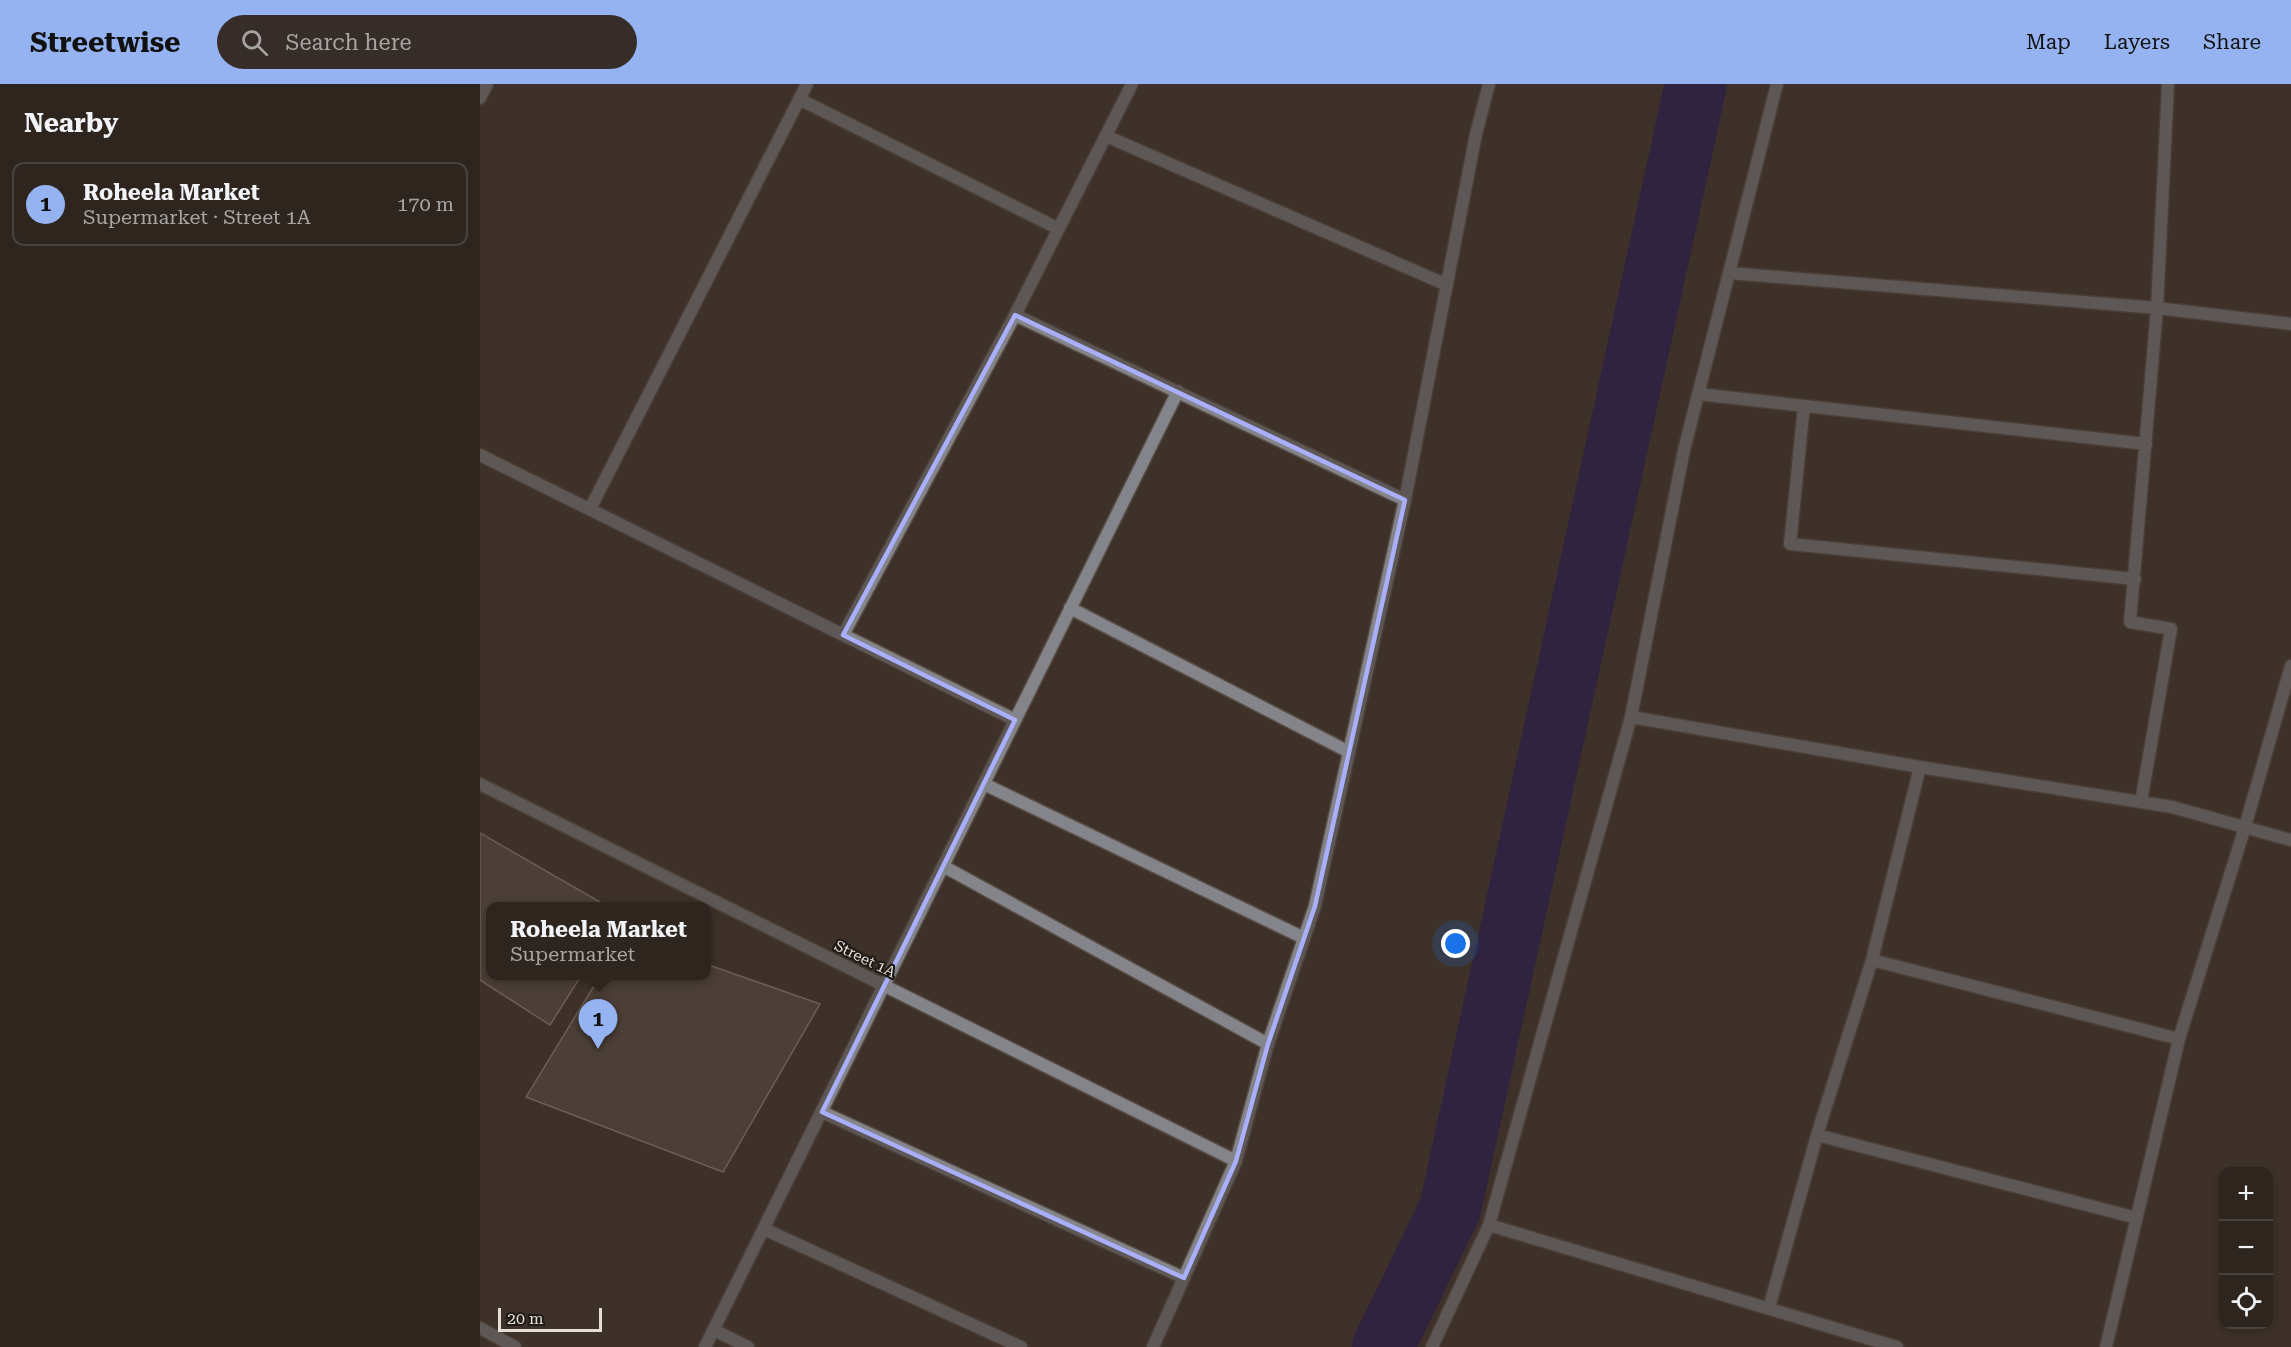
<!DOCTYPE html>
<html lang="en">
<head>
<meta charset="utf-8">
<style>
  body { margin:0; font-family:"Roboto Serif",serif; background:#362d28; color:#f1f3f6 }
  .controls { position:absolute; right:18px; bottom:18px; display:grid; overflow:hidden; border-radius:12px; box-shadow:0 3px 9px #0003 }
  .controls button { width:54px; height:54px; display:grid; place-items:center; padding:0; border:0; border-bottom:2px solid #49423d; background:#2e251f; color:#f1f3f6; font:30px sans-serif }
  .scale { position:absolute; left:18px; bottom:15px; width:104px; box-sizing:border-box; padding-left:6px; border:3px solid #e5ddd8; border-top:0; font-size:16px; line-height:21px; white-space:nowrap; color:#e5ddd8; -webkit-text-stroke:4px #201a17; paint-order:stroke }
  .you { position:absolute; left:976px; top:860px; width:21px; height:21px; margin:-15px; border:4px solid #fff; border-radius:50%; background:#1a73e8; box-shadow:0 0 0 9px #1a73e833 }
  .badge { display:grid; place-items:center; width:39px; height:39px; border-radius:50%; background:#95b2f1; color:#111; font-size:20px; font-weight:700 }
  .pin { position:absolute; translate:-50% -50px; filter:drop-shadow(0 2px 3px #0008) }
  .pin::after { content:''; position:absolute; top:32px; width:21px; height:18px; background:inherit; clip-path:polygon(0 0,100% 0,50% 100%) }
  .popup { position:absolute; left:6px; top:818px; width:225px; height:78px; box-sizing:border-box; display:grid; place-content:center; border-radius:12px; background:#2e251f; filter:drop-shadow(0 2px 4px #0005); font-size:20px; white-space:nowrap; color:#a7a5a4 }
  .popup b { font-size:22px; color:#f1f3f6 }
  .popup::after { content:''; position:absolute; left:50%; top:100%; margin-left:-12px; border:12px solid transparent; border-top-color:#2e251f }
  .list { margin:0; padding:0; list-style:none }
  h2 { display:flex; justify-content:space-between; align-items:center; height:78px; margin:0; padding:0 24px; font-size:26px }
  h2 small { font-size:20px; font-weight:400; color:#a7a5a4 }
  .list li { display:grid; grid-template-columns:39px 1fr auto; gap:18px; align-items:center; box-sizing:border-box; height:84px; margin:0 12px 12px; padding:0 12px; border:2px solid #49423d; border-radius:12px }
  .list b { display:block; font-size:22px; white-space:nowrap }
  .list p { margin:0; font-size:20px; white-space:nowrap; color:#a7a5a4 }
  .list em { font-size:20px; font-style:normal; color:#a7a5a4 }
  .icon { flex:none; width:33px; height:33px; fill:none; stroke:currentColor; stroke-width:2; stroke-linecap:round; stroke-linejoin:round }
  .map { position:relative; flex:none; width:1811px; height:1263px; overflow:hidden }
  header { display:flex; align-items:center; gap:36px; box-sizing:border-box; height:84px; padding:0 30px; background:#95b2f1; color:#111 }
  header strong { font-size:28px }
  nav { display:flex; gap:33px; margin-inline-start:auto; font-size:21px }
  .search { width:420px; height:54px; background:#362d28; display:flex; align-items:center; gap:15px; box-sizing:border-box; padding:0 21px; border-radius:33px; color:#a7a5a4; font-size:22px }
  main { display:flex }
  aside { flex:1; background:#2e251f }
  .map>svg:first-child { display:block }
</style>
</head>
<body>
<header>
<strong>Streetwise</strong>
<div class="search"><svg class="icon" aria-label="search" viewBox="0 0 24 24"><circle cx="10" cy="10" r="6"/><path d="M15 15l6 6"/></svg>Search here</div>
<nav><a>Map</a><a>Layers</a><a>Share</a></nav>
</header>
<main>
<aside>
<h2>Nearby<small></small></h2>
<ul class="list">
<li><span class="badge">1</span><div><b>Roheela Market</b><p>Supermarket · Street 1A</p></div><em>170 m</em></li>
</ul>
</aside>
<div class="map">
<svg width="1811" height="1263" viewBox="0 0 1811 1263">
  <rect width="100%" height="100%" fill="#3e3129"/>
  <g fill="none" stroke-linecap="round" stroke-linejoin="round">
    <path stroke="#1d125a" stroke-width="62" d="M903,1263L970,1125L1216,0"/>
  </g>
  <path fill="#5e5148" stroke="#a3938a" stroke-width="1.5" d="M0,749L127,822H10V892H101L70,941L0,896Z
    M226,880L340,920L243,1088L46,1013L120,892H226Z"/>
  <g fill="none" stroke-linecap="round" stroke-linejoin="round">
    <g stroke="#594d45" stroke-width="15">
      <path id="service" d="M1009,1141L1417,1263
        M952,1263L1009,1141L1151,633L1204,366L1297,0"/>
    </g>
    <g stroke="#594d45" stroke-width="15">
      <path id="minor" d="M0,14L7,0
        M319,15L579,145
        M626,52L967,201
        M1249,189L1677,224L1811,240
        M535,231L925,416
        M1218,310L1666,360
        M1324,322L1310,460L1655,495
        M0,371L535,636
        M110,425L327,0
        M590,524L869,668
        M363,551L535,231L652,0
        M1151,633L1440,683L1692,723L1811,756
        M0,700L756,1077
        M504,700L824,854
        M1661,718L1691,545L1650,538L1677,224L1688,0
        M463,782L788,960
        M1392,876L1699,955L1765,743L1811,582
        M342,1028L704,1194
        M1337,1051L1657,1134
        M284,1145L541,1263
        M1289,1224L1337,1051L1392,876L1440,683
        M0,1244L35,1263
        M234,1246L268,1263
        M225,1263L698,307
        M1626,1263L1699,955"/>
    </g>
    <g stroke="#594d45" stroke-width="15">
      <path id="tertiary" d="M673,1263L756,1077L788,960L835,822L925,416L996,50L1009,0"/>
    </g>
    <use href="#service" stroke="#84858b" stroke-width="12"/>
    <use href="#minor" stroke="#84858b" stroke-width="12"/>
    <use href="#tertiary" stroke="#84858b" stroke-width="12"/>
  </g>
  <path d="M0 0H1811V1263H0ZM535,231L925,416L835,822L788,960L756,1077L704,1194L342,1028L535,636L363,551Z" fill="#3e3129" fill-opacity=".55" fill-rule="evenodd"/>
  <path fill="none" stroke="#aaaffb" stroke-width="4.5" stroke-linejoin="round" d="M535,231L925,416L835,822L788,960L756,1077L704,1194L342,1028L535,636L363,551Z"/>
  <g text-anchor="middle" stroke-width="4.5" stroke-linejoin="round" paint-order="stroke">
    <g font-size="15" fill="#e5ddd8" stroke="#201a17">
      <text transform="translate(385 875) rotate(26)" y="5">Street 1A</text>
    </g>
  </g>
</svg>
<div class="controls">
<button>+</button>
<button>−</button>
<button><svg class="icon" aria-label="locate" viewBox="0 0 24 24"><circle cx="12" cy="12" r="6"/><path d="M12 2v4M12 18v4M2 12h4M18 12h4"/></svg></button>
</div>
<div class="scale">20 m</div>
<div class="you"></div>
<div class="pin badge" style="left:118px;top:965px">1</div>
<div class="popup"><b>Roheela Market</b>Supermarket</div>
</div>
</main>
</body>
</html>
